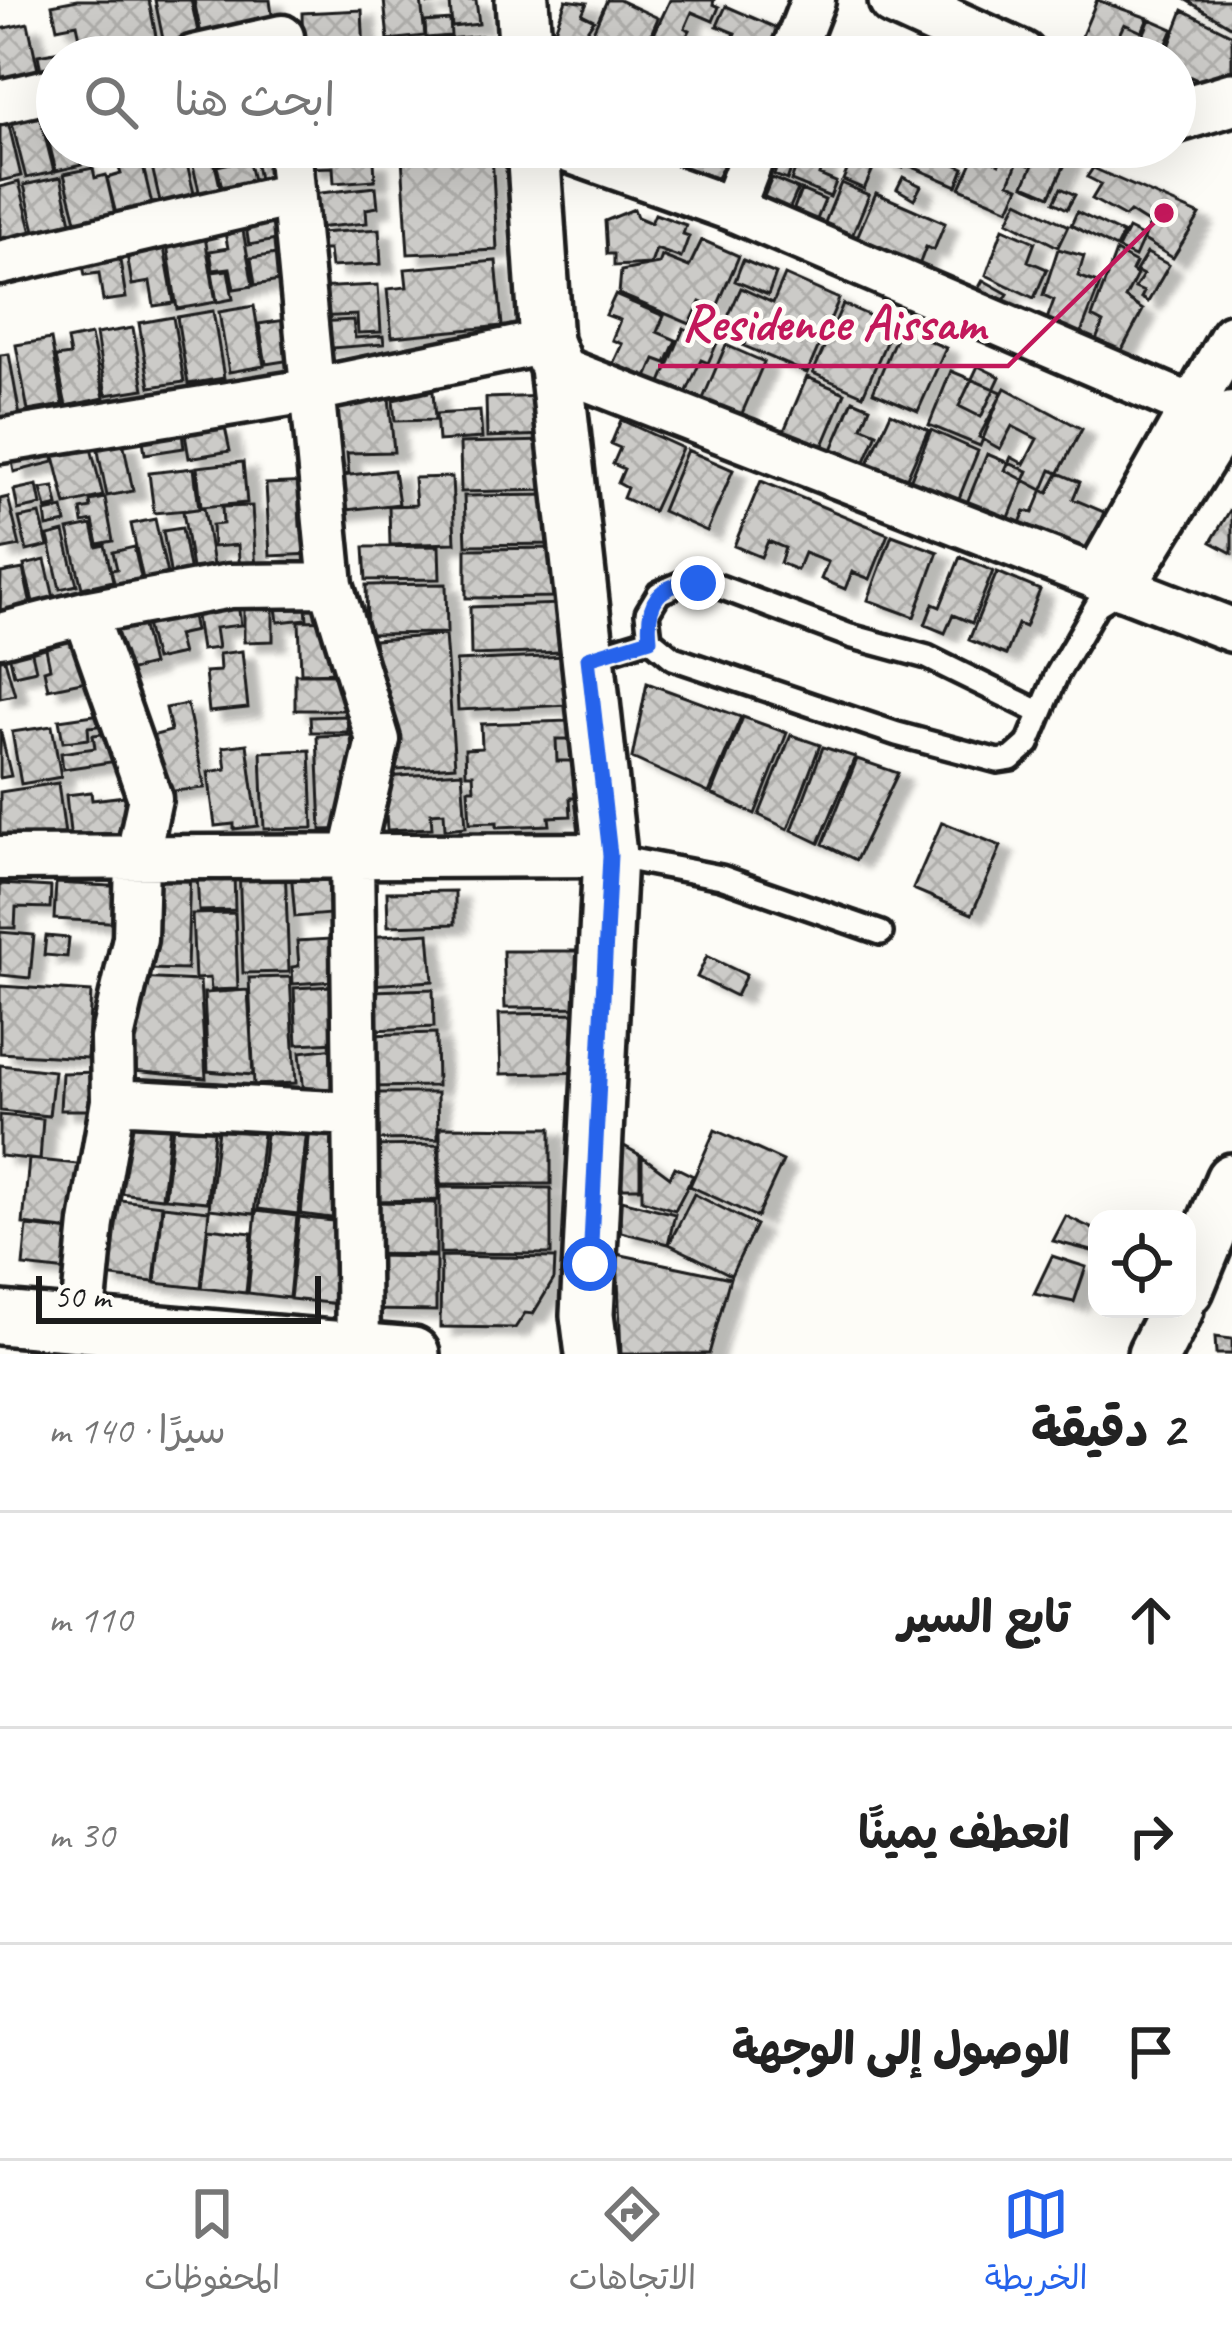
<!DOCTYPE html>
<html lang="ar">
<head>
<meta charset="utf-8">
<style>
  body { margin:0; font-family:Caveat,"Playpen Sans Arabic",sans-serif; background:#f2f2f2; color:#222; direction:rtl }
  .controls { position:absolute; right:36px; bottom:36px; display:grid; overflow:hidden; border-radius:24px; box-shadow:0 12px 48px #0002 }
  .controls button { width:108px; height:108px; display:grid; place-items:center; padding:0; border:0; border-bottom:3px solid #e0e0e0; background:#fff; color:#222; font:60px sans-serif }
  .scale { position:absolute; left:36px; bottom:30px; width:285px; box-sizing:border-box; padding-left:12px; border:6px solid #1c1c1c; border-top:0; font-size:33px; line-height:42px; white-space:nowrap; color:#1c1c1c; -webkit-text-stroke:9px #fdfcf7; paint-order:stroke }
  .stop { position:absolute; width:36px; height:36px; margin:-27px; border:9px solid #2563eb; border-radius:50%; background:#fff }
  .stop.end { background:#2563eb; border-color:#fff; box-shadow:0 3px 12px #0008 }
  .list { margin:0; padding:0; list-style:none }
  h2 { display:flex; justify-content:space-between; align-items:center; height:156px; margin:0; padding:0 48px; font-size:51px }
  h2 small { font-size:39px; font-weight:400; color:#767676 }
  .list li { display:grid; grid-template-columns:78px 1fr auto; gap:36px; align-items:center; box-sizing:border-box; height:216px; padding:0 48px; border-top:3px solid #e0e0e0 }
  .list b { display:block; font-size:45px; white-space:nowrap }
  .list em { font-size:39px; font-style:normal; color:#767676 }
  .icon { flex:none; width:66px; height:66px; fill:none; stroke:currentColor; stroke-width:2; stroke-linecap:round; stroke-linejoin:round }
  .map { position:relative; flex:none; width:1232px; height:1354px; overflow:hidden; direction:ltr }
  .search { position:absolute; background:#fff; box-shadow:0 12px 48px #0002; left:36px; right:36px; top:36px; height:132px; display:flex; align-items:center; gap:30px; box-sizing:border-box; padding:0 42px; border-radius:66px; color:#767676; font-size:45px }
  .sheet { height:804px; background:#fff }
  nav { display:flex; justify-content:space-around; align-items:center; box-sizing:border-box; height:168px; border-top:3px solid #e0e0e0; background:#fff; font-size:33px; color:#767676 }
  nav a { display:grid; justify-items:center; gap:6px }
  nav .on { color:#2563eb }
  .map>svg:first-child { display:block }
</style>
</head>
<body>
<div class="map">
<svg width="1232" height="1354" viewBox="0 0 1232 1354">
  <defs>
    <pattern id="building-cross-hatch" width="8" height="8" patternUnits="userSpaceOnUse" patternTransform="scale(3)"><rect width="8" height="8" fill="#cccbc8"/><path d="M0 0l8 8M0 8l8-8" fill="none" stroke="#afaeab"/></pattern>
    <filter id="shadow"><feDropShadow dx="13" dy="8" stdDeviation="3" flood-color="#0004"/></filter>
  </defs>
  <rect width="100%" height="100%" fill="#fdfcf7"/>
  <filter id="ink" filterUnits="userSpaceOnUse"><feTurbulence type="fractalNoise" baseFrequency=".00833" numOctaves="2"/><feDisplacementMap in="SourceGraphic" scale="24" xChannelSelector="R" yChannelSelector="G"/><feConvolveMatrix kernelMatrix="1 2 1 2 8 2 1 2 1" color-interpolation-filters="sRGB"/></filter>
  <g filter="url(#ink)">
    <path fill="url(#building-cross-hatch)" stroke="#1c1c1c" stroke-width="3" filter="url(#shadow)" d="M77,0H149L159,52L134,57H84L77,24L57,28L52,5Z
      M155,0H191L200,41L165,49Z
      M194,0H270L275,37L204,48Z
      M384,0H421L425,36L388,40Z
      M427,0H476L479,24L452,27L450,3L428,4Z
      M566,0L587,3L582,14L594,20L585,33L591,37L585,50L553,35Z
      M607,0H619L658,18L641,57L591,36Z
      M670,0H714L713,4L719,7L713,21L692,12L685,28L690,30L684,42L706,52L704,57H658L646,51Z
      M1097,0L1148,18L1142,32L1124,24L1111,52L1119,57H1073Z
      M1186,0H1232V27Z
      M726,6L779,29L766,57H706L712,43L728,51L735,33L717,26Z
      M362,10L364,54L303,56L302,13Z
      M1183,10L1232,35V75L1224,92L1191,77L1176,112L1175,57H1165Z
      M1150,19L1173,29L1161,57H1134Z
      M450,20L451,36L426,38L425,22Z
      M28,23L39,75L1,82L0,29Z
      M481,36L482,51H488V57H394L393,44Z
      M556,39L590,54L589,57L549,56Z
      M77,48L78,57H57V84L44,86L38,55Z
      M38,108L54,172L26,178L10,115Z
      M57,111V147L100,149L79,154L82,165L56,171L42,114Z
      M7,117L21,176L0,181V118Z
      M203,147H218L221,159L214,160L221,191L200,195L189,150Z
      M306,147H355L356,161L374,160L375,180L334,183L333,167L307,168Z
      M669,147L690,155L694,147H735L709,191L662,162Z
      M790,147L799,148L787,180L774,175L782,153L787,155Z
      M854,147H912L903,168Z
      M936,147H951L946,160L964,168L957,186L908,165L916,148L932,156Z
      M999,147H1037L1029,165L1018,161L1009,183L1019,187L1009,209L960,188L976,153L999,164L1006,150Z
      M1041,147L1068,158L1050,196L1024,185Z
      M802,151L824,160L819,175L836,182L830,197L791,181Z
      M492,152L497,250L408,254L402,157Z
      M168,153L171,163L186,160L197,206L163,214L150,158Z
      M279,154L286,182L261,188L255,160Z
      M248,159L257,197L226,204L217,166Z
      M852,159L873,169L864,189L843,180Z
      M142,162L156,221L120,230L107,178L121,174L119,168Z
      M93,168L95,178L106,175L117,223L79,232L64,174Z
      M1093,168L1200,215L1173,258L1144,240L1149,224L1130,212L1125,217L1092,199L1101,184L1087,177Z
      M61,177L73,231L37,239L24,185Z
      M903,177L921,186L914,199L897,189Z
      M772,178L798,189L788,212L762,201Z
      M19,182L33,237L0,244V187Z
      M841,183L869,195L852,236L824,225Z
      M376,187L378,207L366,209L367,223L314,228L311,194Z
      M1061,188L1075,195L1067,209L1054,202Z
      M801,190L825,200L813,229L790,219Z
      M876,193L945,223L934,250L926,247L919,265L903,258L900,265L852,249Z
      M1018,201L1068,226L1058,247L1008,221Z
      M634,209L637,217L651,223L655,214L686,225L683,234L689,236L681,258L656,249L651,264L614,266V254H607L605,221Z
      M1077,212L1123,234L1116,248L1071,225Z
      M288,213L292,237L249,245L245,221Z
      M242,225L253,286L234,289L230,268L213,270L210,251L228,248L224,228Z
      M1003,228L1035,242L1028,261L1047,269L1034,298L986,275Z
      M379,229L381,264L331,267L329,250H321L320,233Z
      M1128,229L1144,237L1135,257L1118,249Z
      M204,231L216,302L177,309L166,238Z
      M702,240L739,256L716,309L700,302L690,324L619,294L621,271L659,264L662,256L689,267Z
      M163,242L174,303L154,306L150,282L132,285L126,248Z
      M1058,249L1084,256L1078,276L1100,284L1079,338L1046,322L1054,300L1043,295Z
      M288,252L292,279L255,285L251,258Z
      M1116,252L1136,263L1132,271L1137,275L1125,298L1143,310L1115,363L1091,352L1103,323L1092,317Z
      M1147,253L1169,265L1148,302L1141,298L1144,292L1135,288L1143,275L1136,271Z
      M119,254L126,298L103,301L99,273L85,275L82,261Z
      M743,260L776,274L768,295L735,281Z
      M496,261L502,326L392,337L387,289L407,287L405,269Z
      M228,270L233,299L217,302L212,272Z
      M785,275L839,299L807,373L744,346L751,330L727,319L741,288L773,303Z
      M983,280L1008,294L1000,306L976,293Z
      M378,285L381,332L358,333L357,315L315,317L313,288Z
      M615,295L664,316L657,332L676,340L666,363L655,359L646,380L612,366L622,344L612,340L620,320L606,315Z
      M843,304L893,326L863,395L813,373Z
      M254,306L264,366L229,372L219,312Z
      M213,311L224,378L188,384L177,317Z
      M173,317L184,382L150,387L139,323Z
      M291,319L297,359L266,364L259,324Z
      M353,320L355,338L383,336L384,344L319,349L317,322Z
      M133,328L144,389L106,395L96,334Z
      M684,328L717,343L708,363L701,360L682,402L657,392Z
      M900,328L946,348L918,411L873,392Z
      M91,335L104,398L66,406L56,357L70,355L67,340Z
      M51,339L63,405L28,411L16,345Z
      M726,345L764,362L737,425L699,408Z
      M9,354L20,416L0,419V355Z
      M978,366L1000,377L981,417L959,406Z
      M951,371L1002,392L980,446L929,425Z
      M807,377L845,393L818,457L780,440Z
      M1005,388L1082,429L1048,493L1005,470L1011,457L1024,464L1037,439L1012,426L1000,449L979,437Z
      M433,391L435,420L395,421L393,400Z
      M549,396L550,435L487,437L486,398Z
      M389,397L394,452L347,453L349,474L327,476L321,408Z
      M853,400L870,407L862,427L877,433L860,473L828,459Z
      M480,411L482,438L438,441L436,414Z
      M891,413L928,430L901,491L863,474Z
      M621,420L682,448L653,511L623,498L627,488L618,483L624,469L613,464L620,448L611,444Z
      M225,427L230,451L189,458L185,434Z
      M931,430L978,451L953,513L905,493Z
      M182,434L184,448L145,454L143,440Z
      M123,441L133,491L107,496L97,446Z
      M548,441L549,490L461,492L460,443Z
      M51,448L54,462L14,472L11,457Z
      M91,448L103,496L66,505L54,456Z
      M687,450L733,470L707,531L662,511Z
      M987,454L1028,471L1003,532L962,515Z
      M243,462L247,503L201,507L197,467Z
      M194,468L199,509L154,513L149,473Z
      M394,470L399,504L329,512L324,478Z
      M1051,470L1080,482L1073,499L1104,512L1082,565L1014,537L1025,511L1033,513Z
      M452,477L455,543L390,545L389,506L416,505L414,478Z
      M761,481L888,534L870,579L852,572L845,589L821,579L828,562L804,553L797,570L780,563L785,548L768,541L761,557L734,546Z
      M309,482L310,505H299L300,526L311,525L313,554L270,556L266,484Z
      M37,485L41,505L18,510L14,490Z
      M54,487L58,506L46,509L41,489Z
      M553,495L554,544L466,545L464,496Z
      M8,497L20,546L0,550V499Z
      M105,498L113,541L98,544L93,521L83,523L81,510L91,508L90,501Z
      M252,506L256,571L240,572L238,545L213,547L212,525L223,524L222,507Z
      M1232,507V553L1211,542Z
      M63,508L66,523L47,527L45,512Z
      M204,508L213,565L192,568L183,511Z
      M40,514L48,546L27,551L19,518Z
      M155,519L168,579L144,584L131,524Z
      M92,525L97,547L105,545L113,581L82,588L68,530Z
      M182,528L191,580L172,583L163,531Z
      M64,532L77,585L60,589L48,536Z
      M892,535L938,552L914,617L868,600Z
      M439,546L440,579L366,580L364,547Z
      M134,547L145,594H117L111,570L117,569L113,552Z
      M560,548L561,597L466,598V549Z
      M960,557L993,571L972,623L953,615L945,633L925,625L933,604L940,607Z
      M45,560L55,602L34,606L24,565Z
      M23,569L33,615L0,623L1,573Z
      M997,572L1040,590L1025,627L1018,624L1006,655L969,640Z
      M446,584L447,633L367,634L366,585Z
      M244,596H273V641L244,642Z
      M237,597L241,625L215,628L218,648L201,650L194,603Z
      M305,597L307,619L278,622L275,600Z
      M189,601L195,631L177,635L182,654L155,660L143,612Z
      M563,604L564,652L471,655L470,607Z
      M140,614L152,665L112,675L100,623Z
      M339,620L341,672L301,673L299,621Z
      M75,628L86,681L48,689L44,670L50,668L43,634Z
      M28,635L36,670L14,675L6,641Z
      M445,635L455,766L384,771L374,640Z
      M0,642L15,695L0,698Z
      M242,651L248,708L209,712L205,672L220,671L219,654Z
      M567,656L570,705L458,710L456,661Z
      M295,674H351V710H295Z
      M647,683L741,717L709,793L632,758Z
      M187,704L205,788L163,792L151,736L171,731L166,708Z
      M108,713L109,725L88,727L89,739L63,742L59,720Z
      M347,716L348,732H311L310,717Z
      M743,717L787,733L755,814L712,794Z
      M569,721V739H556L557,761H576L587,798H570L571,816L549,817L550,825L497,827V822L470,823L468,789H474L473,774H466L465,749L482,748L481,724Z
      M52,726L61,777L21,784L12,732Z
      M0,729L11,776L0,778Z
      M120,732L124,760L63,769L61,753L95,748L93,735Z
      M351,735L355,829L321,830L317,736Z
      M791,735L820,745L788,829L759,815Z
      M247,744L258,826L234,829V824L215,826L208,772L226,769L223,747Z
      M823,747L855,757L819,843L792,830Z
      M310,750L313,828L264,829L261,752Z
      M857,759L898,773L856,860L823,844Z
      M462,772L466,827L445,829L444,812L431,813L432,828L387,830L384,777Z
      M58,783L66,842H0V792Z
      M91,792L92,800L133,795L139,839L114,841L113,836L71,841L66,795Z
      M942,822L1001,846L972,914L913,889Z
      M285,864L289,972L243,973L239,865Z
      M148,866L190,867L187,970L145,969Z
      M327,868L331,914L295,917L291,871Z
      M234,873L235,910L199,911L197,875Z
      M56,883L127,887L125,923L54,919Z
      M0,884L51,887L50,908L16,907L15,928H0Z
      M455,891V924L388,926L387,892Z
      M235,913L238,989L211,990L210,978L195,979L192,914Z
      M0,932L34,935L30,978L0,975Z
      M429,933L433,981L369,985L366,937Z
      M46,936L69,938L67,957L44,955Z
      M330,939L333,981L293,984L292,967L299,966L297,941Z
      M503,951H593L594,1007L505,1008Z
      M707,956L746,975L736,996L697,977Z
      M290,977L296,1083L254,1085L249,978Z
      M136,978L200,981L206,1078L132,1071Z
      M0,986L91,992L87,1058L0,1053Z
      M333,986L337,1042L297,1044L294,988Z
      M433,989L434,1027L374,1030L373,991Z
      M248,990L253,1075L208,1071L204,993Z
      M588,1013L592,1072L501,1074L499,1014Z
      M436,1033L437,1086L366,1087L365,1035Z
      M336,1048L341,1100L305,1104L300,1052Z
      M0,1065L54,1071L49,1116L0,1111Z
      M99,1072L96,1110H60L62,1073Z
      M373,1093H437L438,1139L374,1140Z
      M128,1110L171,1115L162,1198L119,1193Z
      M0,1115L43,1119L40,1160L0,1156Z
      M174,1116L215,1120L207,1202L165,1198Z
      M219,1120L264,1124L254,1214L209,1209Z
      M267,1125L307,1129L298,1214L258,1209Z
      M440,1127L551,1128V1184H440Z
      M310,1129L337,1132L346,1220L301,1214Z
      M715,1130L783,1161L757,1217L690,1186Z
      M617,1142L640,1155V1188H616Z
      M438,1145V1200L367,1201V1146Z
      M642,1156L670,1177L675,1167L693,1176L675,1210L642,1200Z
      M29,1159L87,1165L81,1231L23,1224Z
      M440,1187L551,1188V1254L440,1253Z
      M694,1194L756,1225L731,1275L669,1244Z
      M112,1199L162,1205L154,1282L104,1276Z
      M618,1199L675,1214L668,1244L621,1232Z
      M371,1202L436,1203V1255L370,1254Z
      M163,1206L209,1211L201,1288L155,1283Z
      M256,1211L297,1216L289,1298L248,1293Z
      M1066,1216L1097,1231L1096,1252L1053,1241Z
      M299,1217L349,1223L340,1304L290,1299Z
      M27,1226L81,1232L77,1272L23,1266Z
      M208,1228L252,1233L246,1293L201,1288Z
      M617,1254L730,1278L709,1354H621Z
      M371,1256L436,1257V1311L371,1310Z
      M441,1256L555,1258L554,1279L533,1314L525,1313L515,1328L440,1327Z
      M1052,1256L1086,1267L1074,1302L1034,1294Z
      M1215,1337L1232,1339V1354H1216Z"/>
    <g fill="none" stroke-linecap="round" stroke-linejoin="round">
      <g stroke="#1c1c1c" stroke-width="30">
        <path id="service" d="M588,658L650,639
          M1041,713L927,657L850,636L720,587L698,583L684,582L659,593L647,613L650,639L673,658L897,734L998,761L1011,759L1028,744L1057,674L1097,605L1123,589
          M611,856L721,877L881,933"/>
      </g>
      <g stroke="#1c1c1c" stroke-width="51">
        <path id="minor" d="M194,57L282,37
          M791,57L813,0
          M0,102L57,89
          M289,147L331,585L378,740L352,854L358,1349
          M558,147L732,209L1191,406
          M732,209L756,147
          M0,263L292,195
          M556,367L1232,630
          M0,441L314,390L546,342
          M1096,578L1232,336
          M1123,588L1232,413
          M0,635L85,613L230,586L331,585
          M0,858L610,855
          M113,1101L353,1114
          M82,1324L92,1223L113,1101L112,1039L135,938L137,860L150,798L85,613"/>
      </g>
      <g stroke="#1c1c1c" stroke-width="60">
        <path id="tertiary" d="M522,0L526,57
          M895,0L1020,57
          M1175,116L1232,99
          M533,147L546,342L556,367L610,855L587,1315L592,1354
          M1187,1289L1232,1180
          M0,1318L413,1354
          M1154,1354L1177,1309"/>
      </g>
      <use href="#service" stroke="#fdfcf7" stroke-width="21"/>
      <use href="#minor" stroke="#fdfcf7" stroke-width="42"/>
      <use href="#tertiary" stroke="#fdfcf7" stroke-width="51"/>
    </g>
  </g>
  <g fill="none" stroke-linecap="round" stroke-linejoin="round" filter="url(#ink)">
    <path stroke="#2563eb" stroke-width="15" d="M590,1264L610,855L588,658L650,639C646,602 658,582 698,583"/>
  </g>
  <path fill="none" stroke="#c2185b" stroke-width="4.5" d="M1164 213L1008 366H658"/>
  <circle fill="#c2185b" stroke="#fdfcf7" stroke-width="4.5" cx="1164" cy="213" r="12"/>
  <g font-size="51" text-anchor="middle" font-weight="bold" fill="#c2185b" stroke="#fdfcf7" stroke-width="9" stroke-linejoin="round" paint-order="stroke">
    <text x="833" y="340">Residence Aissam</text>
  </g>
</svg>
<div class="controls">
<button><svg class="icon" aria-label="locate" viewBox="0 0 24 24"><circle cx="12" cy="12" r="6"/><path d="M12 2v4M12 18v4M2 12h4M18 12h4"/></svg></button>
</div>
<div class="scale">50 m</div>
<div class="stop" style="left:590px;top:1264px"></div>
<div class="stop end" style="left:698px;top:583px"></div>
<div class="search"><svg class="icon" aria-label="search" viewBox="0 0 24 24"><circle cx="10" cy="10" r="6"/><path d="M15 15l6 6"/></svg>ابحث هنا</div>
</div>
<section class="sheet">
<h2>2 دقيقة<small>سيرًا · 140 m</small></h2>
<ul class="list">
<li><svg class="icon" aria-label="ahead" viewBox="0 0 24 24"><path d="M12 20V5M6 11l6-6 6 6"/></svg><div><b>تابع السير</b></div><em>110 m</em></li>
<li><svg class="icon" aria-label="right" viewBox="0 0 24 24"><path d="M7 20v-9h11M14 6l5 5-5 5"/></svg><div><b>انعطف يمينًا</b></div><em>30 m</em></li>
<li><svg class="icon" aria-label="arrive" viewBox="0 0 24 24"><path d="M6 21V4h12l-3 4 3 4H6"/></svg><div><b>الوصول إلى الوجهة</b></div></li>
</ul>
</section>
<nav>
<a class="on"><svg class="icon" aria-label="map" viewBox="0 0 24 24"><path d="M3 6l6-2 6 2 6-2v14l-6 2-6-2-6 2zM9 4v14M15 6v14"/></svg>الخريطة</a>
<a><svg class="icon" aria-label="directions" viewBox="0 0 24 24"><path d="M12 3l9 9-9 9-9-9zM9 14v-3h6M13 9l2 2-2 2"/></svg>الاتجاهات</a>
<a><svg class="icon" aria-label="saved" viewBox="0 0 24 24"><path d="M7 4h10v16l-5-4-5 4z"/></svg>المحفوظات</a>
</nav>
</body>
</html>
